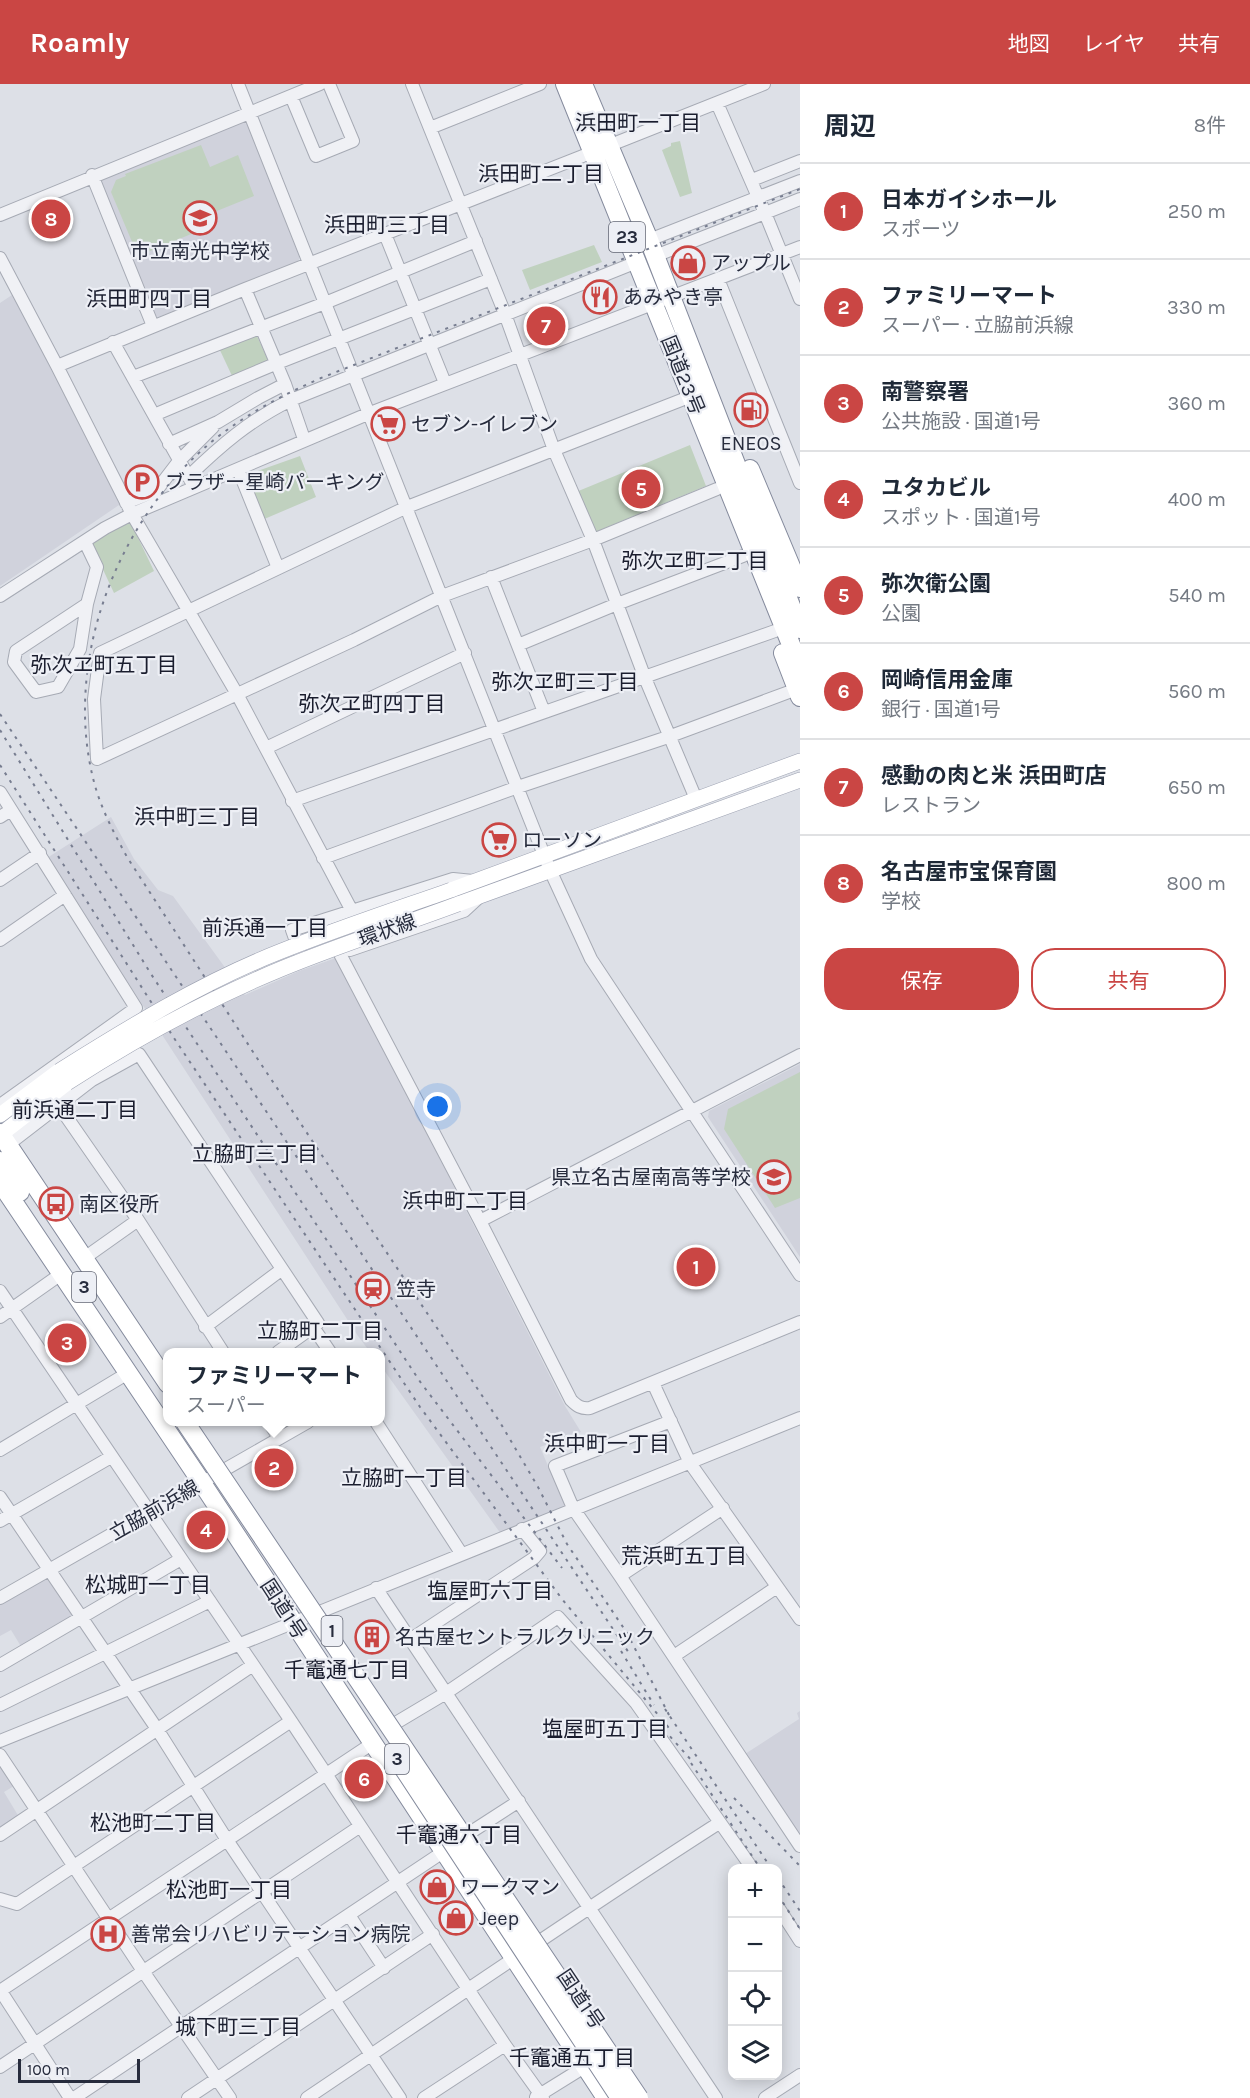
<!DOCTYPE html>
<html lang="ja">
<head>
<meta charset="utf-8">
<style>
  body { margin:0; font-family:Karla,"Noto Sans JP",sans-serif; background:#f6f6f7; color:#1f2937 }
  .controls { position:absolute; right:18px; bottom:18px; display:grid; overflow:hidden; border-radius:12px; box-shadow:0 3px 15px #0003 }
  .controls button { width:54px; height:54px; display:grid; place-items:center; padding:0; border:0; border-bottom:2px solid #e0e1e3; background:#fff; color:#1f2937; font:30px sans-serif }
  .scale { position:absolute; left:18px; bottom:15px; width:122px; box-sizing:border-box; padding-left:6px; border:3px solid #272c3d; border-top:0; font-size:16px; line-height:21px; white-space:nowrap; color:#272c3d; -webkit-text-stroke:4px #edeff5; paint-order:stroke }
  .you { position:absolute; left:438px; top:1023px; width:21px; height:21px; margin:-15px; border:4px solid #fff; border-radius:50%; background:#1a73e8; box-shadow:0 0 0 9px #1a73e833 }
  .badge { display:grid; place-items:center; width:39px; height:39px; border-radius:50%; background:#ca4644; color:#fff; font-size:20px; font-weight:700 }
  .pin { position:absolute; translate:-50% -50%; border:3px solid #fff; box-shadow:0 2px 6px #0006 }
  .popup { position:absolute; left:163px; top:1264px; width:222px; height:78px; box-sizing:border-box; display:grid; place-content:center; border-radius:12px; background:#fff; filter:drop-shadow(0 2px 4px #0005); font-size:20px; white-space:nowrap; color:#747a83 }
  .popup b { font-size:22px; color:#1f2937 }
  .popup::after { content:''; position:absolute; left:50%; top:100%; margin-left:-12px; border:12px solid transparent; border-top-color:#fff }
  .list { margin:0; padding:0; list-style:none }
  h2 { display:flex; justify-content:space-between; align-items:center; height:78px; margin:0; padding:0 24px; font-size:26px }
  h2 small { font-size:20px; font-weight:400; color:#747a83 }
  .list li { display:grid; grid-template-columns:39px 1fr auto; gap:18px; align-items:center; box-sizing:border-box; height:96px; padding:0 24px; border-top:2px solid #e0e1e3 }
  .list b { display:block; font-size:22px; white-space:nowrap }
  .list p { margin:0; font-size:20px; white-space:nowrap; color:#747a83 }
  .list em { font-size:20px; font-style:normal; color:#747a83 }
  .actions { display:flex; gap:12px; padding:18px 24px }
  .actions a { flex:1; padding:14px 0; border:2px solid #ca4644; border-radius:24px; text-align:center; font-size:21px; color:#ca4644 }
  .actions .main { background:#ca4644; color:#fff }
  .icon { flex:none; width:33px; height:33px; fill:none; stroke:currentColor; stroke-width:2; stroke-linecap:round; stroke-linejoin:round }
  .map { position:relative; flex:none; width:800px; height:2014px; overflow:hidden }
  header { display:flex; align-items:center; gap:36px; box-sizing:border-box; height:84px; padding:0 30px; background:#ca4644; color:#fff }
  header strong { font-size:28px }
  nav { display:flex; gap:33px; margin-inline-start:auto; font-size:21px }
  main { display:flex }
  aside { flex:1; background:#fff }
  .map>svg:first-child { display:block }
</style>
</head>
<body>
<header>
<strong>Roamly</strong>
<nav><a>地図</a><a>レイヤ</a><a>共有</a></nav>
</header>
<main>
<div class="map">
<svg width="800" height="2014" viewBox="0 0 800 2014">
  <rect width="100%" height="100%" fill="#dde0e7"/>
  <path fill="#d0d2dc" d="M242,38L247,40L300,172L298,178L158,233L155,232L101,96L102,93Z
    M12,211L122,419L0,502V219Z
    M111,733L134,775L158,806L173,812L245,911L299,887L336,874L339,875L565,1322L581,1348L540,1363L566,1424L501,1450L381,1282L380,1268H370L358,1252L47,774Z
    M800,980V1173L708,1033L709,1027Z
    M47,1494L74,1531L22,1564L11,1546L0,1552V1521Z
    M800,1627V1753L745,1670L799,1635L797,1629Z
    M0,1682L14,1702L4,1708L19,1733L0,1746Z"/>
  <path fill="#c0d1bf" d="M680,57L692,109L680,113L662,66L671,62V59Z
    M201,61L210,83L238,71L254,112L192,137L196,148L138,172L111,108L116,96L126,92L125,90Z
    M594,161L602,178L530,206L522,186Z
    M256,250L270,280L233,294L218,262Z
    M690,361L706,402L593,449L576,408Z
    M300,372L316,413L262,436L243,392Z
    M129,435L154,487L114,509L91,460Z
    M800,988V1114L775,1124L724,1045L728,1025Z"/>
  <g fill="none" stroke-linecap="round" stroke-linejoin="round">
    <g stroke="#a6aab4" stroke-width="14">
      <path id="minor" d="M238,0L550,786L591,875L800,1191
        M412,0L505,230L554,366L593,456L645,594L696,715
        M291,12L316,72L353,57L329,0
        M717,19L765,129L800,115
        M430,44L540,0
        M608,62L764,0
        M92,91L153,242
        M752,96L800,77
        M0,131L320,0
        M385,150L445,299
        M649,156L800,97
        M655,172L765,129L800,215
        M0,174L57,282L132,430L237,610L352,827
        M718,195L800,399
        M245,205L285,300L304,355
        M113,258L192,399
        M57,282L245,205L593,68
        M133,293L325,219L476,157
        M684,315L407,423L100,569L94,615L97,675L354,556L442,512L593,456L717,405
        M154,331L275,280L491,195
        M169,360L218,338L258,314L285,300
        M238,385L278,484
        M188,393C221,361 250,336 291,316L637,178
        M126,419L156,407L179,377L213,343
        M85,458L97,483L87,520L16,567L14,578L36,608L58,603L80,565L87,520
        M491,493L544,628
        M0,512L105,444L132,430L370,329L800,163
        M518,561L617,520L743,472
        M266,664L465,569
        M0,708L136,924L0,1021
        M292,717L775,547
        M0,733L11,726
        M323,774L518,703L668,653L797,605
        M0,796L40,769
        M0,856L65,811
        M350,866L464,827L477,815
        M300,869L292,846L453,795L473,797
        M340,870L480,1137L571,1316C577,1322 581,1325 590,1324L800,1238
        M59,1022L138,1136L223,1268
        M9,1060L92,996L139,970L318,1239L313,1243L330,1268
        M480,1137L800,971
        M83,1175L138,1136
        M0,1207L291,1637L505,1961L543,2014
        M0,1233L61,1190
        M205,1243L281,1186
        M278,1268L313,1243
        M653,1299L690,1379L800,1535
        M671,1337L555,1382L573,1424L620,1492L800,1762
        M269,1338L279,1354
        M376,1338L461,1469
        M0,1366L128,1289
        M0,1413L157,1645L227,1756L400,2014
        M0,1437L111,1373
        M620,1492L723,1424
        M376,1504L716,2014
        M0,1514L308,1338
        M411,1555L534,1474L540,1467L522,1445
        M674,1572L777,1503
        M0,1581L181,1475
        M0,1621L210,1517
        M394,1640L446,1609L558,1533L636,1619L752,1784
        M0,1657L800,1334
        M0,1671L143,1887L230,2014
        M468,1750L519,1717
        M0,1751L253,1581
        M0,1815L17,1820L291,1637
        M778,1823L800,1857
        M349,1831L384,1884
        M0,1906L70,2014
        M0,1907L373,1659
        M0,1983L359,1743
        M536,2013L586,1982
        M74,2014L443,1768
        M188,2014L433,1850
        M307,2014C444,1922 580,1828 719,1739
        M424,2014L505,1961
        M765,2014L800,1991"/>
    </g>
    <g stroke="#9da2b2" stroke-width="16">
      <path id="major" d="M451,806L800,677
        M458,820L800,696
        M0,1031L59,987
        M0,1051L67,999"/>
    </g>
    <g stroke="#858b9d" stroke-width="20">
      <path id="highway" d="M565,0L800,583
        M583,0L649,156L800,545
        M750,385L800,504
        M783,569L800,613
        M0,1049L168,1300
        M0,1077L20,1108
        M0,1098L202,1399L606,2014"/>
    </g>
    <use href="#minor" stroke="#f0f1f5" stroke-width="12"/>
    <use href="#major" stroke="#fff" stroke-width="15"/>
    <use href="#highway" stroke="#fff" stroke-width="18"/>
    <path stroke="#777d90" stroke-width="2" stroke-dasharray="3 6" stroke-linecap="butt" d="M0,630L631,1572
      M0,646L151,890L421,1299L562,1484
      M0,681L174,954L420,1323L562,1515L669,1644
      M621,1567L654,1621
      M665,1625L771,1784
      M669,1631L627,1549L567,1460L538,1403L501,1340L255,971L127,773C114,749 101,725 94,698C62,576 118,433 215,355C248,329 283,311 321,294L800,105
      M658,1639L692,1677
      M691,1679L760,1784
      M734,1714L800,1782
      M778,1794L800,1827
      M778,1811L800,1845"/>
    <g stroke="#9da2b2" stroke-width="16" stroke-linecap="butt">
      <path id="major-bridge" d="M59,987C129,943 203,898 279,868C336,845 394,826 451,806
        M67,999C135,955 206,916 281,885C339,861 399,842 458,820"/>
    </g>
    <g stroke="#858b9d" stroke-width="20" stroke-linecap="butt">
      <path id="highway-bridge" d="M185,1338L639,2014
        M402,1682L620,2014"/>
    </g>
    <use href="#major-bridge" stroke="#fff" stroke-width="15"/>
    <use href="#highway-bridge" stroke="#fff" stroke-width="18"/>
  </g>
  <defs>
    <g id="school-ring" transform="scale(1.725)"><circle r="9.5" fill="#edeff5" stroke="#ca4644" stroke-width="1.5"/><path d="M0-5L7-2L0 1L-7-2ZM-4 1L0 2.5L4 1V4Q0 6-4 4Z" fill="#ca4644"/></g>
    <g id="shop-ring" transform="scale(1.725)"><circle r="9.5" fill="#edeff5" stroke="#ca4644" stroke-width="1.5"/><path d="M-5-2.5h2.3a2.7 3.5 0 0 1 5.4 0H5L5.5 6h-11ZM-1.5-2.5h3a1.5 2.3 0 0 0-3 0Z" fill="#ca4644"/></g>
    <g id="restaurant-ring" transform="scale(1.725)"><circle r="9.5" fill="#edeff5" stroke="#ca4644" stroke-width="1.5"/><path d="M-5-6h1v4h1v-4h1v4h1v-4h1v5L-1.5 .5V6h-2V.5L-5-1ZM5-6V6H3V1.5H1.5Q1.5-4 5-6Z" fill="#ca4644"/></g>
    <g id="fuel-ring" transform="scale(1.725)"><circle r="9.5" fill="#edeff5" stroke="#ca4644" stroke-width="1.5"/><path d="M-5.5-6h7V0h2V4h1.3V-2.5L3-4.5l.8-.8L6-3V5H2.5V1h-1V6h-7ZM-4.2-4.7v3.2H.2V-4.7Z" fill="#ca4644"/></g>
    <g id="supermarket-ring" transform="scale(1.725)"><circle r="9.5" fill="#edeff5" stroke="#ca4644" stroke-width="1.5"/><path d="M-6-5.5h2.5l.6 2H6L4.5 2H-2.5L-4.4-4H-6ZM-1.5 3.2a1.3 1.3 0 1 0 .1 0ZM3 3.2a1.3 1.3 0 1 0 .1 0Z" fill="#ca4644"/></g>
    <g id="parking-ring" transform="scale(1.725)"><circle r="9.5" fill="#edeff5" stroke="#ca4644" stroke-width="1.5"/><path d="M-3.5-5.5H1a3.5 3.5 0 0 1 0 7H-1V5.5H-3.5ZM-1-3.4V-.6H.8a1.4 1.4 0 0 0 0-2.8Z" fill="#ca4644"/></g>
    <g id="bus-ring" transform="scale(1.725)"><circle r="9.5" fill="#edeff5" stroke="#ca4644" stroke-width="1.5"/><path d="M-5-6H5V4H4V6H2V4H-2V6H-4V4H-5ZM-3.5-4V0h7V-4ZM-3.5 1.2v1.5H-2V1.2ZM2 1.2v1.5H3.5V1.2Z" fill="#ca4644"/></g>
    <g id="station-ring" transform="scale(1.725)"><circle r="9.5" fill="#edeff5" stroke="#ca4644" stroke-width="1.5"/><path d="M-3-6H3Q5-6 5-4V2Q5 4 3 4L4.5 6H3L1.5 4h-3L-3 6H-4.5L-3 4Q-5 4-5 2V-4Q-5-6-3-6ZM-3.5-4v3h7v-3ZM-3.5 1v1.5H-2V1ZM2 1v1.5H3.5V1Z" fill="#ca4644"/></g>
    <g id="building-ring" transform="scale(1.725)"><circle r="9.5" fill="#edeff5" stroke="#ca4644" stroke-width="1.5"/><path d="M-4-6H4V6H1V3H-1V6H-4ZM-2.5-4.3h1.7v1.8h-1.7ZM.8-4.3h1.7v1.8H.8ZM-2.5-1h1.7V.8h-1.7ZM.8-1h1.7V.8H.8Z" fill="#ca4644"/></g>
    <g id="hospital-ring" transform="scale(1.725)"><circle r="9.5" fill="#edeff5" stroke="#ca4644" stroke-width="1.5"/><path d="M-5-5h3v3.5h4V-5h3V5h-3V1.5h-4V5h-3Z" fill="#ca4644"/></g>
  </defs>
  <g fill-rule="evenodd">
    <use href="#school-ring" x="200" y="134"/>
    <use href="#shop-ring" x="688" y="179"/>
    <use href="#restaurant-ring" x="600" y="213"/>
    <use href="#fuel-ring" x="751" y="326"/>
    <use href="#supermarket-ring" x="388" y="340"/>
    <use href="#parking-ring" x="142" y="398"/>
    <use href="#supermarket-ring" x="499" y="756"/>
    <use href="#school-ring" x="774" y="1093"/>
    <use href="#bus-ring" x="56" y="1120"/>
    <use href="#station-ring" x="373" y="1205"/>
    <use href="#building-ring" x="372" y="1553"/>
    <use href="#shop-ring" x="437" y="1803"/>
    <use href="#shop-ring" x="456" y="1834"/>
    <use href="#hospital-ring" x="108" y="1850"/>
  </g>
  <g text-anchor="middle" stroke-width="4.5" stroke-linejoin="round" paint-order="stroke">
    <g fill="#edeff5" stroke="#626674" stroke-width="1.5">
      <rect x="609" y="138" width="36" height="30" rx="4.5"/>
      <rect x="72" y="1188" width="24" height="30" rx="4.5"/>
      <rect x="321.5" y="1532" width="21" height="30" rx="4.5"/>
      <rect x="385" y="1660" width="24" height="30" rx="4.5"/>
    </g>
    <g font-size="18" font-weight="bold" fill="#272c3d">
      <text x="627" y="159">23</text>
      <text x="84" y="1209">3</text>
      <text x="332" y="1553">1</text>
      <text x="397" y="1681">3</text>
    </g>
    <g font-size="20" fill="#272c3d" stroke="#edeff5" text-anchor="start">
      <text x="200" y="174" text-anchor="middle">市立南光中学校</text>
      <text x="711" y="186">アップル</text>
      <text x="623" y="220">あみやき亭</text>
      <text x="411" y="347">セブン-イレブン</text>
      <text x="751" y="366" text-anchor="middle">ENEOS</text>
      <text x="165" y="405">ブラザー星崎パーキング</text>
      <text x="522" y="763">ローソン</text>
      <text x="751" y="1100" text-anchor="end">県立名古屋南高等学校</text>
      <text x="79" y="1127">南区役所</text>
      <text x="396" y="1212">笠寺</text>
      <text x="395" y="1560">名古屋セントラルクリニック</text>
      <text x="460" y="1810">ワークマン</text>
      <text x="479" y="1841">Jeep</text>
      <text x="131" y="1857">善常会リハビリテーション病院</text>
    </g>
    <g font-size="20" fill="#272c3d" stroke="#edeff5">
      <text transform="translate(683 291) rotate(68)" y="7">国道23号</text>
      <text transform="translate(387 846) rotate(-20)" y="7">環状線</text>
      <text transform="translate(154 1426) rotate(-30)" y="7">立脇前浜線</text>
      <text transform="translate(284 1525) rotate(57)" y="7">国道1号</text>
      <text transform="translate(581 1915) rotate(56)" y="7">国道1号</text>
    </g>
    <g font-size="21" fill="#1a1d2e" stroke="#edeff5">
      <text x="638" y="46">浜田町一丁目</text>
      <text x="541" y="97">浜田町二丁目</text>
      <text x="387" y="148">浜田町三丁目</text>
      <text x="149" y="222">浜田町四丁目</text>
      <text x="695" y="484">弥次ヱ町二丁目</text>
      <text x="104" y="588">弥次ヱ町五丁目</text>
      <text x="565" y="605">弥次ヱ町三丁目</text>
      <text x="372" y="627">弥次ヱ町四丁目</text>
      <text x="197" y="740">浜中町三丁目</text>
      <text x="265" y="851">前浜通一丁目</text>
      <text x="75" y="1033">前浜通二丁目</text>
      <text x="255" y="1077">立脇町三丁目</text>
      <text x="465" y="1124">浜中町二丁目</text>
      <text x="320" y="1254">立脇町二丁目</text>
      <text x="607" y="1367">浜中町一丁目</text>
      <text x="404" y="1401">立脇町一丁目</text>
      <text x="684" y="1479">荒浜町五丁目</text>
      <text x="148" y="1508">松城町一丁目</text>
      <text x="490" y="1514">塩屋町六丁目</text>
      <text x="347" y="1593">千竈通七丁目</text>
      <text x="605" y="1652">塩屋町五丁目</text>
      <text x="153" y="1746">松池町二丁目</text>
      <text x="459" y="1758">千竈通六丁目</text>
      <text x="229" y="1813">松池町一丁目</text>
      <text x="238" y="1950">城下町三丁目</text>
      <text x="572" y="1981">千竈通五丁目</text>
    </g>
  </g>
</svg>
<div class="controls">
<button>+</button>
<button>−</button>
<button><svg class="icon" aria-label="locate" viewBox="0 0 24 24"><circle cx="12" cy="12" r="6"/><path d="M12 2v4M12 18v4M2 12h4M18 12h4"/></svg></button>
<button><svg class="icon" aria-label="layers" viewBox="0 0 24 24"><path d="M12 4l9 5-9 5-9-5zM3 14l9 5 9-5"/></svg></button>
</div>
<div class="scale">100 m</div>
<div class="you"></div>
<div class="pin badge" style="left:696px;top:1183px">1</div>
<div class="pin badge" style="left:274px;top:1384px">2</div>
<div class="popup"><b>ファミリーマート</b>スーパー</div>
<div class="pin badge" style="left:67px;top:1259px">3</div>
<div class="pin badge" style="left:206px;top:1446px">4</div>
<div class="pin badge" style="left:641px;top:405px">5</div>
<div class="pin badge" style="left:364px;top:1695px">6</div>
<div class="pin badge" style="left:546px;top:242px">7</div>
<div class="pin badge" style="left:51px;top:135px">8</div>
</div>
<aside>
<h2>周辺<small>8件</small></h2>
<ul class="list">
<li><span class="badge">1</span><div><b>日本ガイシホール</b><p>スポーツ</p></div><em>250 m</em></li>
<li><span class="badge">2</span><div><b>ファミリーマート</b><p>スーパー · 立脇前浜線</p></div><em>330 m</em></li>
<li><span class="badge">3</span><div><b>南警察署</b><p>公共施設 · 国道1号</p></div><em>360 m</em></li>
<li><span class="badge">4</span><div><b>ユタカビル</b><p>スポット · 国道1号</p></div><em>400 m</em></li>
<li><span class="badge">5</span><div><b>弥次衛公園</b><p>公園</p></div><em>540 m</em></li>
<li><span class="badge">6</span><div><b>岡崎信用金庫</b><p>銀行 · 国道1号</p></div><em>560 m</em></li>
<li><span class="badge">7</span><div><b>感動の肉と米 浜田町店</b><p>レストラン</p></div><em>650 m</em></li>
<li><span class="badge">8</span><div><b>名古屋市宝保育園</b><p>学校</p></div><em>800 m</em></li>
</ul>
<div class="actions"><a class="main">保存</a><a>共有</a></div>
</aside>
</main>
</body>
</html>
